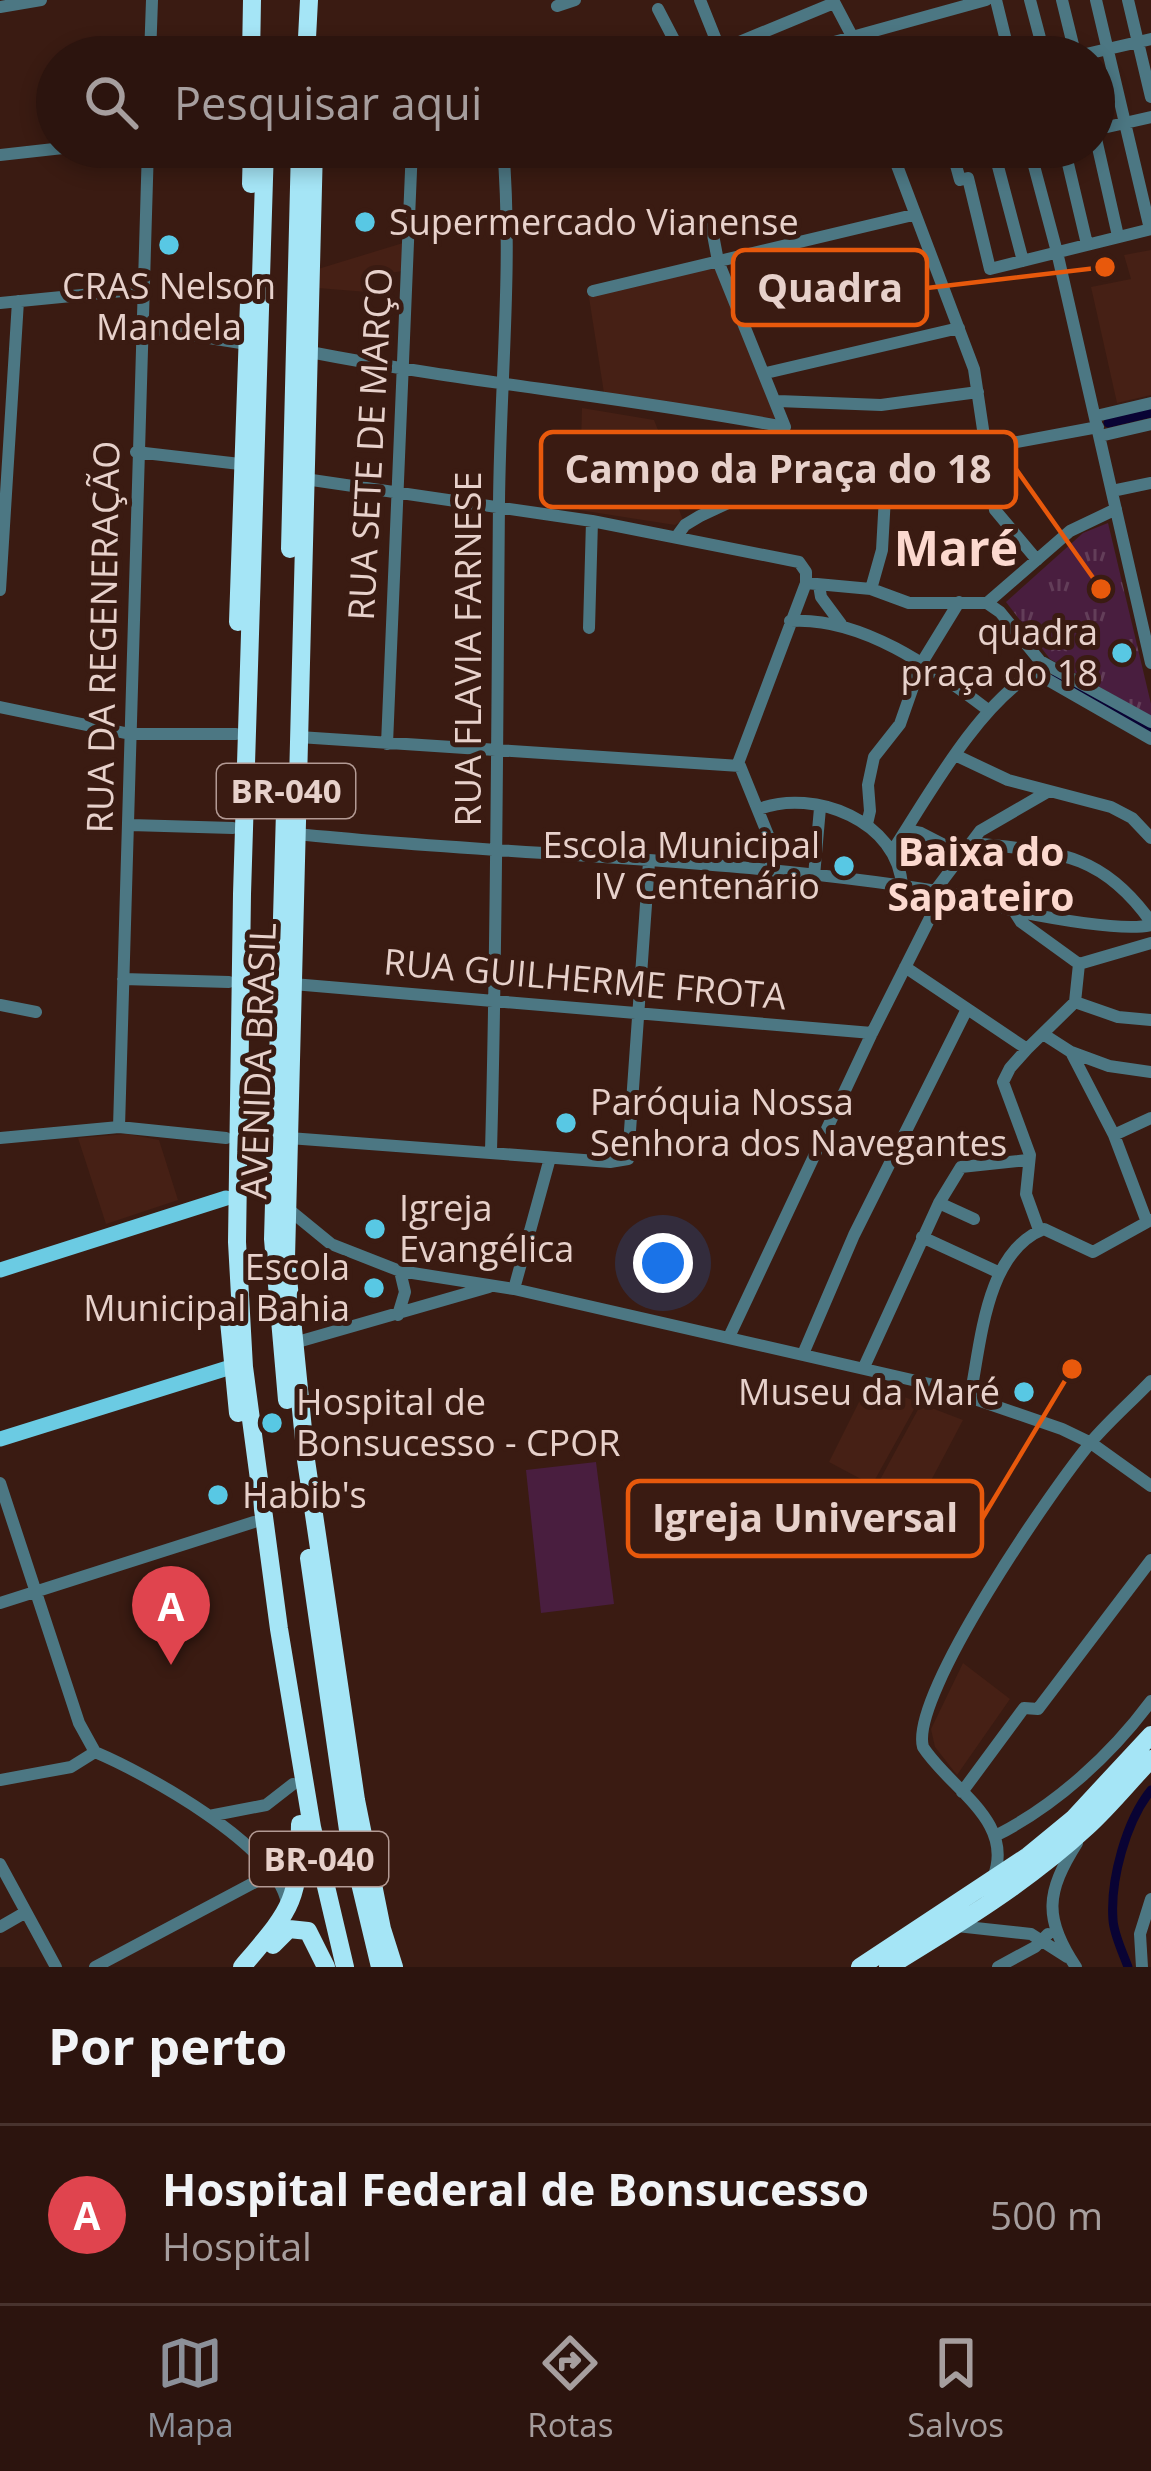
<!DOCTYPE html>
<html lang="pt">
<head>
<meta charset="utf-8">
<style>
  body { margin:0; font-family:"Open Sans",sans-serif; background:#341d17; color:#f1f3f6 }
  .you { position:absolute; left:663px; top:1263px; width:42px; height:42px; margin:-30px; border:9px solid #fff; border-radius:50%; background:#1a73e8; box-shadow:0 0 0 18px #1a73e833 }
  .badge { display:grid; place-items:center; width:78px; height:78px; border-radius:50%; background:#8c9099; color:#fff; font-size:39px; font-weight:700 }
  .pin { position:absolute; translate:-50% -99px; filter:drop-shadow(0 3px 6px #0008) }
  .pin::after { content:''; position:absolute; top:63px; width:42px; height:36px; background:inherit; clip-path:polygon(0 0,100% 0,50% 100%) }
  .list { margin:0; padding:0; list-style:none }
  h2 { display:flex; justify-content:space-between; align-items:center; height:156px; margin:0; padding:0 48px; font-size:51px }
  h2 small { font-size:39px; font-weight:400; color:#a69e9e }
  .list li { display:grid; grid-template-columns:78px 1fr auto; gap:36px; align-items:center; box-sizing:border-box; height:180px; padding:0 48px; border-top:3px solid #48332e }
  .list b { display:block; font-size:45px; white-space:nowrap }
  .list p { margin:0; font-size:39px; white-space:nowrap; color:#a69e9e }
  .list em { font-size:39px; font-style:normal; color:#a69e9e }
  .icon { flex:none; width:66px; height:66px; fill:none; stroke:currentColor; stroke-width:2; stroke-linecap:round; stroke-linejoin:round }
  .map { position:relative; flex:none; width:1151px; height:1967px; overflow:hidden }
  .search { position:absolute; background:#2c140e; box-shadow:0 6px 18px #0003; left:36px; right:36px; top:36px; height:132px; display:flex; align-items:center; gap:30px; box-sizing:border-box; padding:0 42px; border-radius:66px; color:#a69e9e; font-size:45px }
  .sheet { height:336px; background:#2c140e }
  nav { display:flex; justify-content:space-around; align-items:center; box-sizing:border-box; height:168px; border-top:3px solid #48332e; background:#2c140e; font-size:33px; color:#a69e9e }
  nav a { display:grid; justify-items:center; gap:6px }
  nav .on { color:#8c9099 }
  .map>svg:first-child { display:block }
</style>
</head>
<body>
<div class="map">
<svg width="1151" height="1967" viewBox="0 0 1151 1967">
  <defs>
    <pattern id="park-tufts" width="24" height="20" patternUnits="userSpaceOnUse" patternTransform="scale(3)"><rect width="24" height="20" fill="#491e3f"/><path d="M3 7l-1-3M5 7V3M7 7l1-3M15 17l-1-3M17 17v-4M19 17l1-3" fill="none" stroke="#633e59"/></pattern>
  </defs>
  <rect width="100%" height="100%" fill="#3a1b12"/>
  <path fill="#462015" d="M403,243L402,271L368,277L367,292L318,288V269Z
    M1151,250V395L1117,403L1091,287L1131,279L1124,255Z
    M715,262L783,420L604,393L588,291Z
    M582,408L654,420L667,452L659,457L683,520L675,525L579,510Z
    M127,1134L159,1140L178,1200L106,1224L78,1138Z
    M868,1384L918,1402L872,1485L829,1462Z
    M921,1404L963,1420L916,1509L875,1489Z
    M963,1663L1010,1699L957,1775L935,1747L931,1729Z"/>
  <path fill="#491e3f" d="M596,1462L614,1604L541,1613L526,1470Z"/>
  <path fill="url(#park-tufts)" d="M1108,523L1151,704V716L1050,659L1006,602L1083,533Z"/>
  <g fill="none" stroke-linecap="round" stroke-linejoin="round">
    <path stroke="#090334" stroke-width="9" d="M1108,423L1151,413
      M1056,677L1151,732
      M1128,1967C1123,1953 1114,1935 1113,1920C1110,1880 1126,1821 1151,1790"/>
    <path stroke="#4c7783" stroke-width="12" d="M700,0L722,55
      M833,0L863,57
      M996,0L1010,57
      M1030,0L1045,57
      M1062,0L1076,57
      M1096,0L1150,229
      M1128,0L1151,97
      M557,6L575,0
      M0,7L41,0
      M658,9L683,57
      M720,50L834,3
      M150,57L152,0
      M780,57L986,0
      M1073,57L1151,39
      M1094,130L1118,236
      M1094,130L1151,117
      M890,147L974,369L995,510L1037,560
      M951,147L960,180L968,178L990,269L1151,229
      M1029,147L1057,252L1151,663
      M1064,147L1087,244
      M0,155L72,147
      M995,155L1023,261
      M970,159L1021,147
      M593,291L913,215
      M0,303L143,289
      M141,327L247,344
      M310,352C468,383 628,397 785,427L718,261L710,219
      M766,373L959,328
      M778,401L881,405L978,392
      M1096,416L1151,403
      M1100,436L1151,424
      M136,452L240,464
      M305,479L592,521L799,562L806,572V583L737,766
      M769,484L774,425
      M1112,491L1151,483
      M677,536L685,525L700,516L769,484L804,473L985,448L1098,427
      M806,583L871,589L909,603H987
      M819,585L821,597L841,624
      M871,589L882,550L887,461
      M0,590L18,301
      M987,603L1000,612L1040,661L1151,722
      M987,603L1070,531L1116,509
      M790,621C861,616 933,668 988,710
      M589,628L592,521
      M1037,667L1034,672L1151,739
      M0,707L130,734H236
      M299,737L740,766L768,835L772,872
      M387,744L412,147
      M955,755L1008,780L1111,807L1132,818L1151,838
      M759,809C814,788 899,821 902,887
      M867,824L870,811L868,785L874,757L900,724L921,664L959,602
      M130,825L233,828
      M906,830L921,833L964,855
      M297,834C521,857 750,857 972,897C987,900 1001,908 1015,911C1045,917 1124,932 1151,925
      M972,843C1053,852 1100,850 1151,922
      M893,850C930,793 977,707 1034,672
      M814,876L820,808
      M1014,911L1021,922L1079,964
      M1079,964L1151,943
      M905,967L1027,1049L1075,1002L1079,964
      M123,979L229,982
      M293,984L872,1033
      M1075,1002L1118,1017L1151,1020
      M0,1005L36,1012
      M1043,1034L1071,1052L1114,1135L1147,1222
      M1027,1049L1010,1068L1003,1082L1030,1155L1026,1194L1039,1230
      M1071,1052L1109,1066L1151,1072
      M119,1127L148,147
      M1114,1135L1151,1118
      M0,1138L119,1127L226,1138
      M289,1138L610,1162L628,1159L649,862
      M491,1151C497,935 497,719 499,503C500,384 513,266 503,147
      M939,1203L974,1219
      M287,1208L331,1244L400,1271L514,1289L934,1385L1062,1429L1091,1443L1151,1486
      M922,1237L1000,1273
      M514,1289L550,1158
      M398,1315L405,1292L400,1271
      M729,1337L872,1033L933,912L934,892L980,831L1049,791
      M294,1343L489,1287
      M803,1354L854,1235L967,1009
      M864,1367L939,1203L961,1167L1027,1160
      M970,1397C981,1344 985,1252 1044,1229L1093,1252L1151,1220
      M0,1483L79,1723L95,1752
      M0,1603L254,1522
      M95,1752C147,1774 276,1845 287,1903
      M0,1780L71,1767L95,1752
      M962,1792L1024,1708L1038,1709L1151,1560
      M209,1816L266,1805L293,1784
      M997,1835C1056,1805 1111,1755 1151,1701
      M0,1864L56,1967
      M993,1878C1016,1821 950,1789 923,1747C909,1696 1054,1486 1092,1441C1110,1420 1132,1401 1151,1381
      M957,1926L1031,1934L1067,1957
      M0,1927L26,1912
      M95,1967L274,1872
      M998,1967L1035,1947L1048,1934
      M1076,1967C1043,1918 1046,1892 1077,1843
      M1142,1967L1140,1934L1151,1899"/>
    <path stroke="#6bcbe3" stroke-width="15" d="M0,1270L226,1198
      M0,1439L231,1367"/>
    <path stroke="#a5e5f6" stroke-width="18" d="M251,57L252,0
      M306,57L309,0
      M265,147L242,894L237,1242L244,1367L279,1629L312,1827L345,1967
      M314,147L286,1258L306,1460L356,1800L382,1929L394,1967
      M251,184L252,147
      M290,549L300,147
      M238,622L249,302
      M285,811L273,1239L287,1400
      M229,1321L238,1413
      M309,1558L349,1837L380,1967
      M273,1945L289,1929L308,1931L326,1967
      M242,1967C292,1908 299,1903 300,1824
      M860,1967L1028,1856L1073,1819L1151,1735
      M888,1967C957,1925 1028,1882 1087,1827C1110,1806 1130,1781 1151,1759"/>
  </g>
  <g fill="#58c8e4" stroke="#3a1b12" stroke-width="4.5">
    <circle cx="365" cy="222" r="12"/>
    <circle cx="169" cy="245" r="12"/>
    <circle cx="1122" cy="653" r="12"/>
    <circle cx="844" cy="866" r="12"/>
    <circle cx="566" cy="1123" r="12"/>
    <circle cx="375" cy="1229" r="12"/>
    <circle cx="374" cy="1288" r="12"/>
    <circle cx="1024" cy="1392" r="12"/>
    <circle cx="272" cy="1423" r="12"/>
    <circle cx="218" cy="1495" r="12"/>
  </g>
  <g text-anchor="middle" stroke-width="10" stroke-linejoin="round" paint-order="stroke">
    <g fill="#3a1b12" stroke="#b39a94" stroke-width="3">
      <rect x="217" y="764" width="138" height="54" rx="9"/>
      <rect x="250" y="1832" width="138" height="54" rx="9"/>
    </g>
    <g font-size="33" font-weight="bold" fill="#e7d1cb">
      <text x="286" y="803">BR-040</text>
      <text x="319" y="1871">BR-040</text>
    </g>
    <g font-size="36" fill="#e7d1cb" stroke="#3a1b12" text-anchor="start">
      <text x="389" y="235">Supermercado Vianense</text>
      <text x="169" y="299" text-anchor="middle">CRAS Nelson<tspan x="169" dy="41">Mandela</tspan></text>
      <text x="1098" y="645" text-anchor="end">quadra<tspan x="1098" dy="41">praça do 18</tspan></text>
      <text x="820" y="858" text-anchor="end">Escola Municipal<tspan x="820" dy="41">IV Centenário</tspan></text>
      <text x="590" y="1115">Paróquia Nossa<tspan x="590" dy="41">Senhora dos Navegantes</tspan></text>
      <text x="399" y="1221">Igreja<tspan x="399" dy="41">Evangélica</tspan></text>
      <text x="350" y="1280" text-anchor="end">Escola<tspan x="350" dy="41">Municipal Bahia</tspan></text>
      <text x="1000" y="1405" text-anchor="end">Museu da Maré</text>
      <text x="296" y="1415">Hospital de<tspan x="296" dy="41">Bonsucesso - CPOR</tspan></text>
      <text x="242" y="1508">Habib's</text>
    </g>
    <g font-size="36" fill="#e7d1cb" stroke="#3a1b12">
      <text transform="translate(370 444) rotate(-87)" y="13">RUA SETE DE MARÇO</text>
      <text transform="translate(103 637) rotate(-89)" y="13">RUA DA REGENERAÇÃO</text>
      <text transform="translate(468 649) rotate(-90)" y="13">RUA FLAVIA FARNESE</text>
      <text transform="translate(585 979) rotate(5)" y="13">RUA GUILHERME FROTA</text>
      <text transform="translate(258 1061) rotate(-88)" y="13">AVENIDA BRASIL</text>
    </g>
    <g font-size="39" font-weight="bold" fill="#fcd9cf" stroke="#3a1b12">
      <text x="981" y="866">Baixa do<tspan x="981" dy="45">Sapateiro</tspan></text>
    </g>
    <g font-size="48" font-weight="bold" fill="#fcd9cf" stroke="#3a1b12">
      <text x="956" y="566">Maré</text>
    </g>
  </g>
  <path fill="none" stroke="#e8590c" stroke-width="4.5" d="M1105 267L927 288M1101 589L1016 469M1072 1369L982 1519"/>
  <g fill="#e8590c" stroke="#3a1b12" stroke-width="4.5">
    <circle cx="1105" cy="267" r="12"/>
    <circle cx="1101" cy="589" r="12"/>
    <circle cx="1072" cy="1369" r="12"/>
  </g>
  <g fill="#3a1b12" stroke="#e8590c" stroke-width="4.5">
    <rect x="733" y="250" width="194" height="75" rx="12"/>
    <rect x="541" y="432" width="475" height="75" rx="12"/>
    <rect x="628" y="1481" width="354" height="75" rx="12"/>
  </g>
  <g font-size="39" text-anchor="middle" font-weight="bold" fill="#e7d1cb">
    <text x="830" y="302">Quadra</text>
    <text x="778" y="483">Campo da Praça do 18</text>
    <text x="805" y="1532">Igreja Universal</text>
  </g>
</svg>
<div class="you"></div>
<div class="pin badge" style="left:171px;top:1665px;background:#e0444e">A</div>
<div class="search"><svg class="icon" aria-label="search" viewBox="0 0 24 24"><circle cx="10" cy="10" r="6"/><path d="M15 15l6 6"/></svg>Pesquisar aqui</div>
</div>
<section class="sheet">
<h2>Por perto<small></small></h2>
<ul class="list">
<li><span class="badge" style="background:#e0444e">A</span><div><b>Hospital Federal de Bonsucesso</b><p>Hospital</p></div><em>500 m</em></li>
</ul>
</section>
<nav>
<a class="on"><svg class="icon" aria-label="map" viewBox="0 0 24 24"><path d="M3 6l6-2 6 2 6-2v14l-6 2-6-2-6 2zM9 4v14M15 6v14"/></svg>Mapa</a>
<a><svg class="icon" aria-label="directions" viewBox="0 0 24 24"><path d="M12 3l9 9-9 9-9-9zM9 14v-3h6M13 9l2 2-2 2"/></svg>Rotas</a>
<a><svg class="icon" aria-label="saved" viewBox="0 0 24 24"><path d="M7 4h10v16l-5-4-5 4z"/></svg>Salvos</a>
</nav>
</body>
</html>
